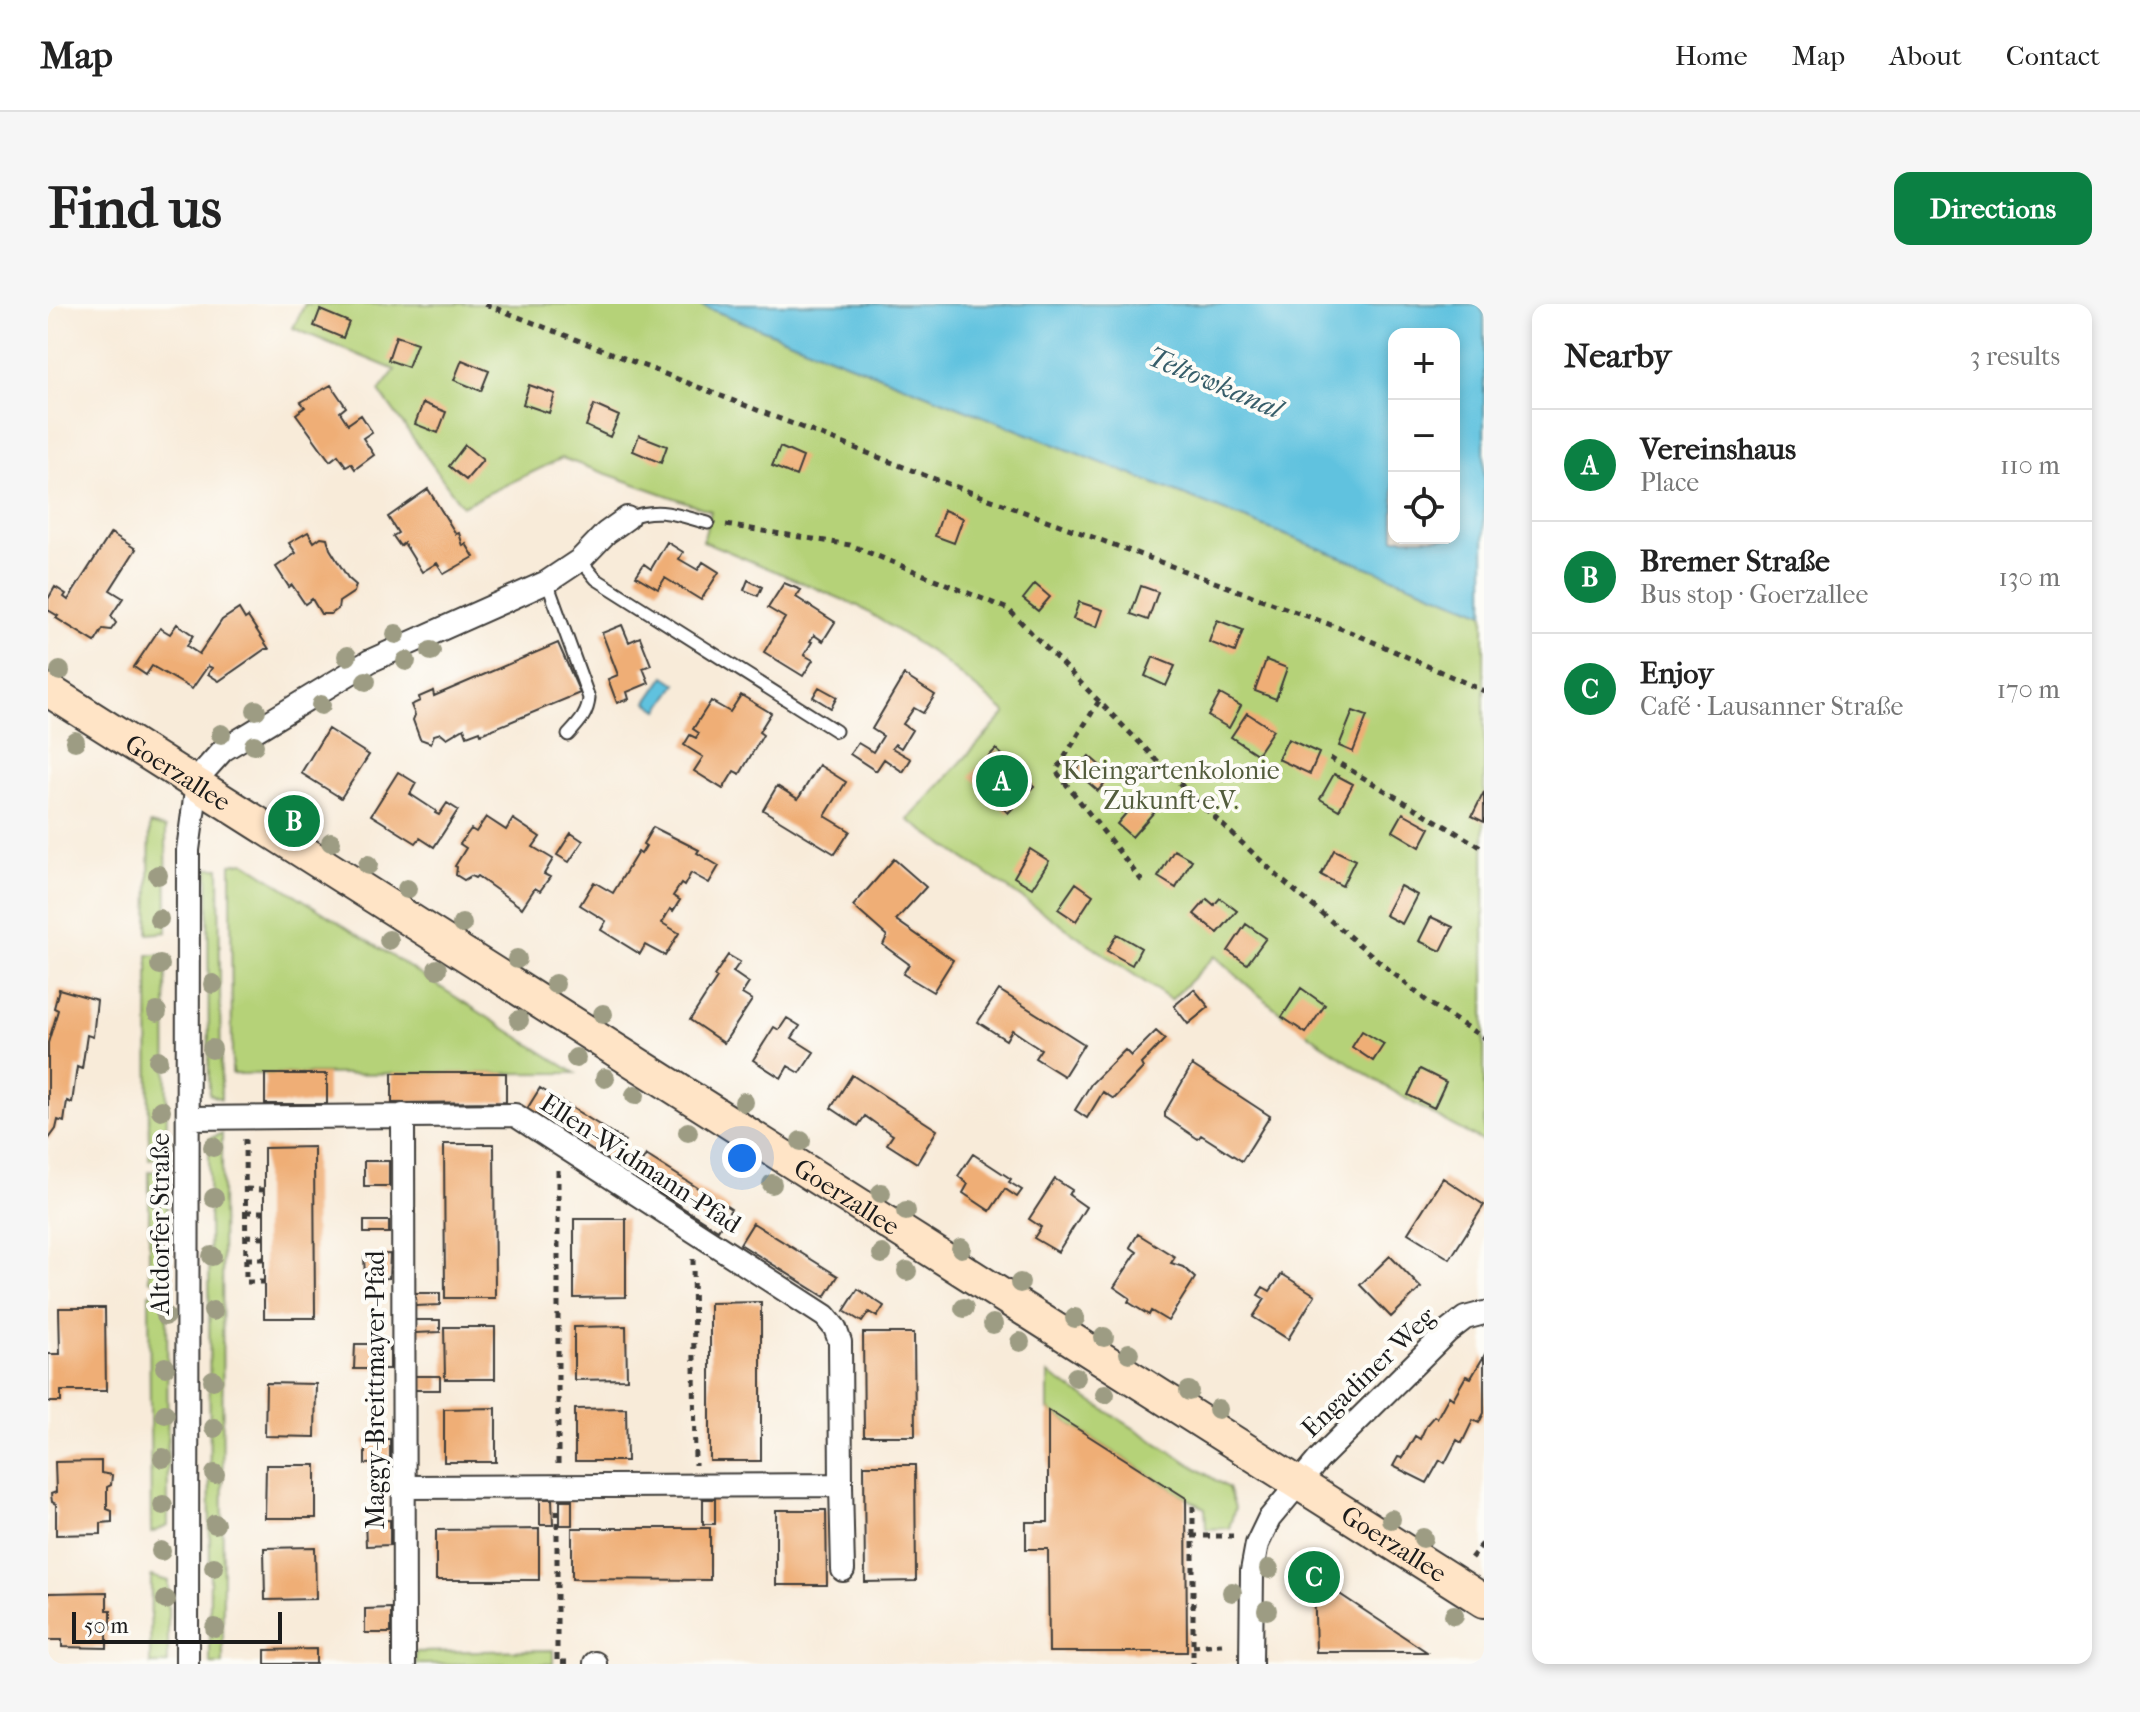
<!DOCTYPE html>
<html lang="en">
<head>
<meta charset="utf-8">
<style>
  body { margin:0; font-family:"IM FELL French Canon",serif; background:#f6f6f6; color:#222 }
  .controls { position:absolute; right:24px; top:24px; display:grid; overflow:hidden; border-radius:16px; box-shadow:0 4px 12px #0003 }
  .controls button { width:72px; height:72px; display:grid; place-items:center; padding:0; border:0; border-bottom:2px solid #e0e0e0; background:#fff; color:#222; font:40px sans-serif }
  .scale { position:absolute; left:24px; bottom:20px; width:210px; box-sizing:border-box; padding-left:8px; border:4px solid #1c1c1c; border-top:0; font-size:22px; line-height:28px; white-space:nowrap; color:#1c1c1c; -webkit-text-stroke:6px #fdfcf7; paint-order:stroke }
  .you { position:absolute; left:694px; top:854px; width:28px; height:28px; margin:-20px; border:6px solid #fff; border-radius:50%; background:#1a73e8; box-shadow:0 0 0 12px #1a73e833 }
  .badge { display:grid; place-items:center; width:52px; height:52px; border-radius:50%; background:#0b8043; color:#fff; font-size:26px; font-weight:700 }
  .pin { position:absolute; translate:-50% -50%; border:4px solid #fff; box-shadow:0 2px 8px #0006 }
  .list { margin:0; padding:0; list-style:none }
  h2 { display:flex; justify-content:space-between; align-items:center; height:104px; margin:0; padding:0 32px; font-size:34px }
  h2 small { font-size:26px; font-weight:400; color:#767676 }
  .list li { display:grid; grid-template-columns:52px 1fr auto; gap:24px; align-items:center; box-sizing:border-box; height:112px; padding:0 32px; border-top:2px solid #e0e0e0 }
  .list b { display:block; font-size:30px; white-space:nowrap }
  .list p { margin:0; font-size:26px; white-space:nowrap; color:#767676 }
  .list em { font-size:26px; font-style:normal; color:#767676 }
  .icon { flex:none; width:44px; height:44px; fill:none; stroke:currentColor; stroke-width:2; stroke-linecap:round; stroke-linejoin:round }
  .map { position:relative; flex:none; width:1436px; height:1360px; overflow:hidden; border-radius:16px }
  header { display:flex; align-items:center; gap:48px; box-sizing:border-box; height:112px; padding:0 40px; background:#fff; border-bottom:2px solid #e0e0e0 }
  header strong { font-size:38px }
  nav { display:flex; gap:44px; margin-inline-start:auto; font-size:28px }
  .intro { display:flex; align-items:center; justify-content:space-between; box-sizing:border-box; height:192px; padding:0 48px }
  h1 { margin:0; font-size:56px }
  .button { padding:20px 36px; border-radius:16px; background:#0b8043; color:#fff; font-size:28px; font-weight:700 }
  main { display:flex; gap:48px; padding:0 48px }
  aside { flex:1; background:#fff; border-radius:16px; box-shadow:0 4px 12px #0003 }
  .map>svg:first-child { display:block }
</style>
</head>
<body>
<header>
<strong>Map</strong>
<nav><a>Home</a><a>Map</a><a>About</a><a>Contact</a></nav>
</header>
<div class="intro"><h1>Find us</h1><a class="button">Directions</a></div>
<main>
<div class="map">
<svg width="1436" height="1360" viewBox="0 0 1436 1360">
  <rect width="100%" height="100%" fill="#fdfcf7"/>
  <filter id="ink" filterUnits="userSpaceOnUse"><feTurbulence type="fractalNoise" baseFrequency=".0125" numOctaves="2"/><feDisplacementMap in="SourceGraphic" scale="16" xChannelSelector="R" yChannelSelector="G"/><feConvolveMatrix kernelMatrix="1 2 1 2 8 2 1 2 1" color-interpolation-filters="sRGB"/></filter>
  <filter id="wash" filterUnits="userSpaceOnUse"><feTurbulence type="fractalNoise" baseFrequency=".006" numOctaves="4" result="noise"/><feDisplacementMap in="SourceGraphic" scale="32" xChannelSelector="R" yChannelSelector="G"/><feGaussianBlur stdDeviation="1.8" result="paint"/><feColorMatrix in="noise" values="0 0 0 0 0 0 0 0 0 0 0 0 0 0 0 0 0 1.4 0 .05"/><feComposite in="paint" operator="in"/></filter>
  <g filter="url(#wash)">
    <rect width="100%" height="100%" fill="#f8ebd9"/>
    <path fill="#b5d278" stroke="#68774a" stroke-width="2" d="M257,0H649L1436,309V838C1338,788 1248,728 1167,652L1123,696L860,516L958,409L889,352L810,302L655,237L663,207L514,154L414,202L331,87L347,66L245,24Z
      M102,520L118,524L119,628L100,630Z
      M196,558L527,769L184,770L183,560Z
      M160,564H171L173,795L161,790Z
      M100,651H118L119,853L101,855Z
      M174,829L175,1360H162L161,835Z
      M101,867L119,869V976H101Z
      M119,989L120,1222L103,1229L101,990Z
      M1000,1070L1180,1184L1187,1204L1181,1224L1158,1225L1157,1204L1138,1194L1000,1106Z
      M103,1272L120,1277V1360H102Z
      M505,1346V1360H368L367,1348Z"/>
    <path fill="#60c2df" stroke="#3e6f7e" stroke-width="2" fill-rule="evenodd" d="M649,0H1431L1436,10V309ZM1346,30H1406V234H1346Z
      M617,372L629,380L611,406L599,398Z"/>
    <g id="blocks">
      <path fill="#efae76" d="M272,6L301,18L295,34L266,22Z
        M348,32L369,39L360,63L340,56Z
        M414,56L441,67L433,87L406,76Z
        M283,81L298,103L292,108L300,120L313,111L324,128L315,134L326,151L307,165L303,159L298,162L290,151L282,157L248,110L257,103L253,98Z
        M481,81L507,90L501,109L475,100Z
        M375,99L398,108L390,129L367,120Z
        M546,101L571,112L562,133L538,122Z
        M591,131L619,142L613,159L585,147Z
        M417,141L435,156L418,176L401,162Z
        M732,143L755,153L748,172L724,162Z
        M380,185L408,230L411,229L415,242L418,240L426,253L396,270L389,259L374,268L356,239L352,242L345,232L350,229L340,213Z
        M896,206L915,214L906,239L887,232Z
        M260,228L266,238L273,233L279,234L282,245L300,274L308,281L306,288L291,298L290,305L283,310H273L264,295L257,300L244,281L241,283L228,263L248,249L241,239Z
        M63,229L88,245L62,286L75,294L63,312L68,319L63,326L55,325L47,338L8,314L10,312L0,306V295L7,283L18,290L16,293L20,296Z
        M619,238L635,248L631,255L650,266L655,258L671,268L653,296L617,274L610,285L588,272L596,260L603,265Z
        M700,276L714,283L710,292L696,286Z
        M736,279L753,286L748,293L787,318L775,337L766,331L762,337L764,338L756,351L765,356L755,372L716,348L737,314L720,304Z
        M987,280L1002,293L990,307L975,295Z
        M1093,282L1110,288L1100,316L1083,310Z
        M1031,298L1055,306L1049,323L1025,315Z
        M191,305L197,315L200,313L221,345H217L171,377L160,370L164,364L160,362L144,385L104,362L98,371L86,363L112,324L122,330L129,320L145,331L139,342L151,350L174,316Z
        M1169,316L1195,326L1187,348L1161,338Z
        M574,321L581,338L592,333L603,361L595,364L601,379L579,388L581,395L569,399L560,375L570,371L554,329Z
        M510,339L532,389L433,430L432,427L419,432L416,424L399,434L393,429L386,431L383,439L372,435L365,416L367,411L363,401L372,397L371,393L385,387L386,392Z
        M1105,353L1127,362L1118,382L1097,372Z
        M1218,356L1239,364L1228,395L1207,387Z
        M856,371L887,391L875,409L866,404L855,420L864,426L853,444L847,440L844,444L863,455L855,468L836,455L828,467L802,450L810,439L825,448L835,432L824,425Z
        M771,383L789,393L783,404L765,393Z
        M1172,390L1193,402L1181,424L1160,412Z
        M693,391L723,409L711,428L715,431L692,470L686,467L675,485L646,467L655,453L636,441L642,431L648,434L651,429L645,425L663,397L682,408Z
        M1305,407L1319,412L1305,448L1291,442Z
        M1199,409L1225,426L1209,450L1183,433Z
        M280,425L321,451L293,494L253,469Z
        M1240,435L1271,449L1262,470L1230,455Z
        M948,445L986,482L960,509L922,472Z
        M1041,452L1063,471L1050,487L1027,467Z
        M771,461L798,478L777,512L802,527L787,550L715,506L729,482L750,495Z
        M350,468L368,479L362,490L388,507L387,509L391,511L399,499L410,506L386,543L372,534L368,539L323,511Z
        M1286,470L1305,480L1291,506L1272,495Z
        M1436,488V518L1424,512Z
        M1090,495L1106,508L1084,533L1069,520Z
        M254,506L270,516L267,521L251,511Z
        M1355,509L1382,524L1372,543L1345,527Z
        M438,513L458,526L465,515L492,533L485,543L505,555L496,570L502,573L492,587L487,584L474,604L429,572L427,574L423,572L416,576L408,571L409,563L407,562L418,544L412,540L423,525L428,528Z
        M605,523L651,546L649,549L671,562L661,579L643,569L636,582L633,580L625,592L632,596L625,607L622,605L614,619L631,629L617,652L597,641L592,650L553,626L558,617L532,601L546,578L565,589L590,548L593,550L598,542L595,540Z
        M523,529L535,537L521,558L509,551Z
        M982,545L1001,557L984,584L966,573Z
        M1126,546L1144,556L1128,584L1110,573Z
        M1286,546L1307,556L1294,582L1273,571Z
        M846,555L878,583L848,616L905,656L885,688L855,670L861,660L835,641L839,632L805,602Z
        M1028,579L1045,591L1028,617L1010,605Z
        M1352,582L1369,591L1354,620L1337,611Z
        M1172,594L1189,607L1170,629L1146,610L1159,595L1166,601Z
        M1383,613L1405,623L1393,647L1371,637Z
        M1198,620L1218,634L1199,660L1180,647Z
        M1069,630L1093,644L1084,661L1059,647Z
        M680,651L692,658L685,668L701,679L694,690L704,696L676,739L642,716L669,674L666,672Z
        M1253,684L1277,701L1258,729L1234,713Z
        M11,685L49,696L45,733L39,731L34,765L29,763L24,799L19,797L16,818L10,816L8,825L0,836V739L10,706L6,704Z
        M1146,685L1161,703L1140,720L1126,702Z
        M951,686L1036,740L1016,772L987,754L993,745L979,736L964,726L958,736L930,718Z
        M739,714L752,722L744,734L766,748L752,769L740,762L733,774L705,756L726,723L731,726Z
        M1108,727L1117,735L1093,760L1095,764L1066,795L1055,788L1039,814L1027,806L1043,780L1077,746L1083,752Z
        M1314,727L1336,740L1325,757L1304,743Z
        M1144,761L1222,812L1194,857L1153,831L1150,835L1117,813V808Z
        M1372,765L1398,778L1386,804L1360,791Z
        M344,769H458V798L344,799Z
        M217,770H279V800H217Z
        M804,771L889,826L869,859L839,840L845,831L831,822L817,812L810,822L783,804Z
        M492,784L577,837L564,859L479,805Z
        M396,840H446L447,994H397Z
        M266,843L267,1014H216V844Z
        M925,850L963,875L961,878L974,886L969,893L957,885L942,907L915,889L920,880L910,872Z
        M598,851L683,905L670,926L585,872Z
        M316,857H341V882H316Z
        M1395,874L1436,901L1402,955L1360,929Z
        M1007,875L1024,886L1021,891L1038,903L1010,948L986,934L993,923L981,915Z
        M526,915H578V993L526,994Z
        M316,917H341V929H316Z
        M705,919L790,972L777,993L692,940Z
        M1090,930L1127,953L1123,959L1135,963L1147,974L1120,1017L1103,1007L1101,1011L1080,998L1082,994L1066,983L1089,948L1082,943Z
        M342,950L341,974L317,975L316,951Z
        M1342,952L1373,984L1343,1013L1312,981Z
        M1234,970L1267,991L1240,1035L1205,1013L1217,995L1210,991L1215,983L1222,987Z
        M810,985L836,1002L829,1013L821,1008L814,1018L796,1007Z
        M367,989H392V1001L367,1002Z
        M713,998V1157H662V999Z
        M11,1004H57L58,1087H13V1098H0V1050H12Z
        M367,1016H392V1028L367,1029Z
        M578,1022L579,1075L526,1076V1023Z
        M396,1023H447V1075H397Z
        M815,1029H866L867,1132H816Z
        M307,1040H342V1065H306Z
        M1436,1052V1109L1431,1119L1425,1116L1414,1139L1409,1136L1397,1159L1392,1156L1379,1179L1345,1162L1350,1153L1354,1154L1367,1132L1372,1135L1379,1120L1386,1112L1389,1114L1401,1092L1405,1095L1418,1072L1423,1074Z
        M367,1072H392V1086H367Z
        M218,1079L268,1080L267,1133L217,1132Z
        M448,1104V1158H396V1105Z
        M578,1104L579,1157H527V1105Z
        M1000,1106L1138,1194L1139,1348H1001L1000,1245H978V1218H1000Z
        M317,1135H342V1159L317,1160Z
        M53,1157V1169L64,1171L63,1181L59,1183V1205L64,1207V1218L53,1219V1230L8,1231V1200L4,1198L3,1190L8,1188L7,1158Z
        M218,1161H268V1214H217Z
        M816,1161H867L868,1277L817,1278Z
        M492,1195H504L505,1221H492Z
        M655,1195H667V1220H655Z
        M512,1196H524V1221H512Z
        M728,1206H778L779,1281H728Z
        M342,1216V1241L318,1242L317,1217Z
        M524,1224H662V1276L524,1275Z
        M491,1225V1276H388V1226Z
        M267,1243L268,1295L217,1296L216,1244Z
        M1266,1273L1379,1348H1268Z
        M59,1288V1306H63V1325H59V1344L14,1343V1336H0V1289Z
        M343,1304V1329H317V1305Z
        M268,1345V1360H217V1346Z"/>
    </g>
  </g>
  <g filter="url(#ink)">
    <use href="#blocks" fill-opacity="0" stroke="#3d3b38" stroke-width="2"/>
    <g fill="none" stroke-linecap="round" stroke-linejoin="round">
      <g stroke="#3d3b38" stroke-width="15">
        <path id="service" d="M579,214C611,202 629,211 660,219
          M532,256L548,275L788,427
          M499,278L541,394C540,410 531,419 520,431"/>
      </g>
      <g stroke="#3d3b38" stroke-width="26">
        <path id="minor" d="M355,811L356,1360
          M140,814L467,811L777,1012L787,1024L792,1038L793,1181
          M356,1183L793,1181L795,1266
          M547,1359V1360
          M139,1360L140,546L149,480L157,466L175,446L322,357L499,278L532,256L558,229L579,214
          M1203,1360L1204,1267L1209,1240L1221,1215L1271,1155L1399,1028L1417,1014L1436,1009"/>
      </g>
      <g stroke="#3d3b38" stroke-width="36">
        <g id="secondary">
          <path id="s1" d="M0,386L1436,1297"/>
        </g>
      </g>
      <path stroke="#3d3b38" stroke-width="5" stroke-dasharray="6 6" stroke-linecap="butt" d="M437,0L876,171L1305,329L1436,387
        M678,221L802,241L960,305L1150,498L1235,577L1381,699L1436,734
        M1051,397L1008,467L1094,577
        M1282,454L1436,545
        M197,835L198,978H216
        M198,885L216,886
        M198,908H216
        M198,932L216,933
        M198,955H216
        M645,955L647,1161
        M510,1160V866
        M1145,1202V1360
        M509,1206V1358H522
        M1144,1232H1185
        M1423,1254L1436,1238
        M1145,1342L1174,1340"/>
      <use href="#service" stroke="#fff" stroke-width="11"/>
      <use href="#minor" stroke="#fff" stroke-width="22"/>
      <use href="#secondary" stroke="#ffe4c6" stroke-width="32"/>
    </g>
    <g fill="#9d9c83">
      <circle cx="348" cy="330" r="10"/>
      <circle cx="383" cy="347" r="10"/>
      <circle cx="299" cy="352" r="10"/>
      <circle cx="358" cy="357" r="10"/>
      <circle cx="12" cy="367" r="10"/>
      <circle cx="318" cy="377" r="10"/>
      <circle cx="273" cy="401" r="10"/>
      <circle cx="208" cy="406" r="10"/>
      <circle cx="173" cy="430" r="10"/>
      <circle cx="27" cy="437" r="10"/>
      <circle cx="206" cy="441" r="10"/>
      <circle cx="238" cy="510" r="10"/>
      <circle cx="283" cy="538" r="10"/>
      <circle cx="320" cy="561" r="10"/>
      <circle cx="110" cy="571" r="10"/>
      <circle cx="359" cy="585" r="10"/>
      <circle cx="111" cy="615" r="10"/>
      <circle cx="414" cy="620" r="10"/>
      <circle cx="341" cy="636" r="10"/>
      <circle cx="469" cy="655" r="10"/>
      <circle cx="112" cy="661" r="10"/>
      <circle cx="389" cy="665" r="10"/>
      <circle cx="165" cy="680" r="10"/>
      <circle cx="507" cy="680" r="10"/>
      <circle cx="109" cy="708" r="10"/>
      <circle cx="555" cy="710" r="10"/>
      <circle cx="471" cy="716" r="10"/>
      <circle cx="164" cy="745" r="10"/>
      <circle cx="528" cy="754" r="10"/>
      <circle cx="110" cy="756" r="10"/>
      <circle cx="557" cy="774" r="10"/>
      <circle cx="587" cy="791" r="10"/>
      <circle cx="696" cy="798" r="10"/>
      <circle cx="113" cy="806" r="10"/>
      <circle cx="640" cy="828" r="10"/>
      <circle cx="753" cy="837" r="10"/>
      <circle cx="165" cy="843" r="10"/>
      <circle cx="698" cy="860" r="10"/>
      <circle cx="724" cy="880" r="10"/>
      <circle cx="833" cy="889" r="10"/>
      <circle cx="166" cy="894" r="10"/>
      <circle cx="110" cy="895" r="10"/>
      <circle cx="858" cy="907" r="10"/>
      <circle cx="114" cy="942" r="10"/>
      <circle cx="913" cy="944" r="10"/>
      <circle cx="834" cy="950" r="10"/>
      <circle cx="164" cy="952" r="10"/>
      <circle cx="859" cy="967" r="10"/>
      <circle cx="972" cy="979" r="10"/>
      <circle cx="916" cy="1004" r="10"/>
      <circle cx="165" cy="1007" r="10"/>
      <circle cx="117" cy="1012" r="10"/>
      <circle cx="1027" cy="1014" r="10"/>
      <circle cx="945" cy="1020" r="10"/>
      <circle cx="1056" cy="1033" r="10"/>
      <circle cx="972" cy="1038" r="10"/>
      <circle cx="1081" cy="1049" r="10"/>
      <circle cx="117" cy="1063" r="10"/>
      <circle cx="1028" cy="1073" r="10"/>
      <circle cx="165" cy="1076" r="10"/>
      <circle cx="1141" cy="1087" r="10"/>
      <circle cx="1057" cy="1090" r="10"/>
      <circle cx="1170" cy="1105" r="10"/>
      <circle cx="117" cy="1110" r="10"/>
      <circle cx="166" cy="1124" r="10"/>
      <circle cx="115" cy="1154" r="10"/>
      <circle cx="167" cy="1170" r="10"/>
      <circle cx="115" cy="1201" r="10"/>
      <circle cx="1343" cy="1215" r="10"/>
      <circle cx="167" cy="1220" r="10"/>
      <circle cx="1375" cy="1234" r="10"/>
      <circle cx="113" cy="1247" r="10"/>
      <circle cx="166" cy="1263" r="10"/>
      <circle cx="1221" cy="1265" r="10"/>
      <circle cx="1184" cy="1288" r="10"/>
      <circle cx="118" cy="1296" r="10"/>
      <circle cx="1219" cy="1306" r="10"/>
      <circle cx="1406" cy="1311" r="10"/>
      <circle cx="167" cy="1324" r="10"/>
    </g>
  </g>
  <g text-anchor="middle" stroke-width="8" stroke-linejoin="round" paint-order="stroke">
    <g font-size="26" fill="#525c3c" stroke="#fdfcf7">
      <text x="1123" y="475">Kleingartenkolonie<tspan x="1123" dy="30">Zukunft e.V.</tspan></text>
    </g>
    <g font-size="26" fill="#1c1c1c" stroke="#fdfcf7">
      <text dy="9" stroke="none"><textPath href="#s1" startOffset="154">Goerzallee</textPath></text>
      <text transform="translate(593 859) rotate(33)" y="9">Ellen-Widmann-Pfad</text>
      <text dy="9" stroke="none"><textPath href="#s1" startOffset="946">Goerzallee</textPath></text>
      <text transform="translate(112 920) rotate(-90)" y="9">Altdorfer Straße</text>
      <text transform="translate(1320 1068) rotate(-44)" y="9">Engadiner Weg</text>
      <text transform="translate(327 1086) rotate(-90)" y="9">Maggy-Breittmayer-Pfad</text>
      <text dy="9" stroke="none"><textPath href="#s1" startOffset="1594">Goerzallee</textPath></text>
    </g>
    <g font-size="28" font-style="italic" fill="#375e6a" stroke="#fdfcf7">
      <text transform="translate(1167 78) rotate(23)" y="10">Teltowkanal</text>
    </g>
  </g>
</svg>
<div class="controls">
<button>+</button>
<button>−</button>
<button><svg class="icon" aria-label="locate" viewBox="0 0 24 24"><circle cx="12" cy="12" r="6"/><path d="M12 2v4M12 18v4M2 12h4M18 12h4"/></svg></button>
</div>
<div class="scale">50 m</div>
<div class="you"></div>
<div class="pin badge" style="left:954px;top:477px">A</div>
<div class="pin badge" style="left:246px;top:517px">B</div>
<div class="pin badge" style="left:1266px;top:1273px">C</div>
</div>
<aside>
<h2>Nearby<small>3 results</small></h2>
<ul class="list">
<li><span class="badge">A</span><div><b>Vereinshaus</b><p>Place</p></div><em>110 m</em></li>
<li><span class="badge">B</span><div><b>Bremer Straße</b><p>Bus stop · Goerzallee</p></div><em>130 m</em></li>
<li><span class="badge">C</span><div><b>Enjoy</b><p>Café · Lausanner Straße</p></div><em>170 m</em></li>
</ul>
</aside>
</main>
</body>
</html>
